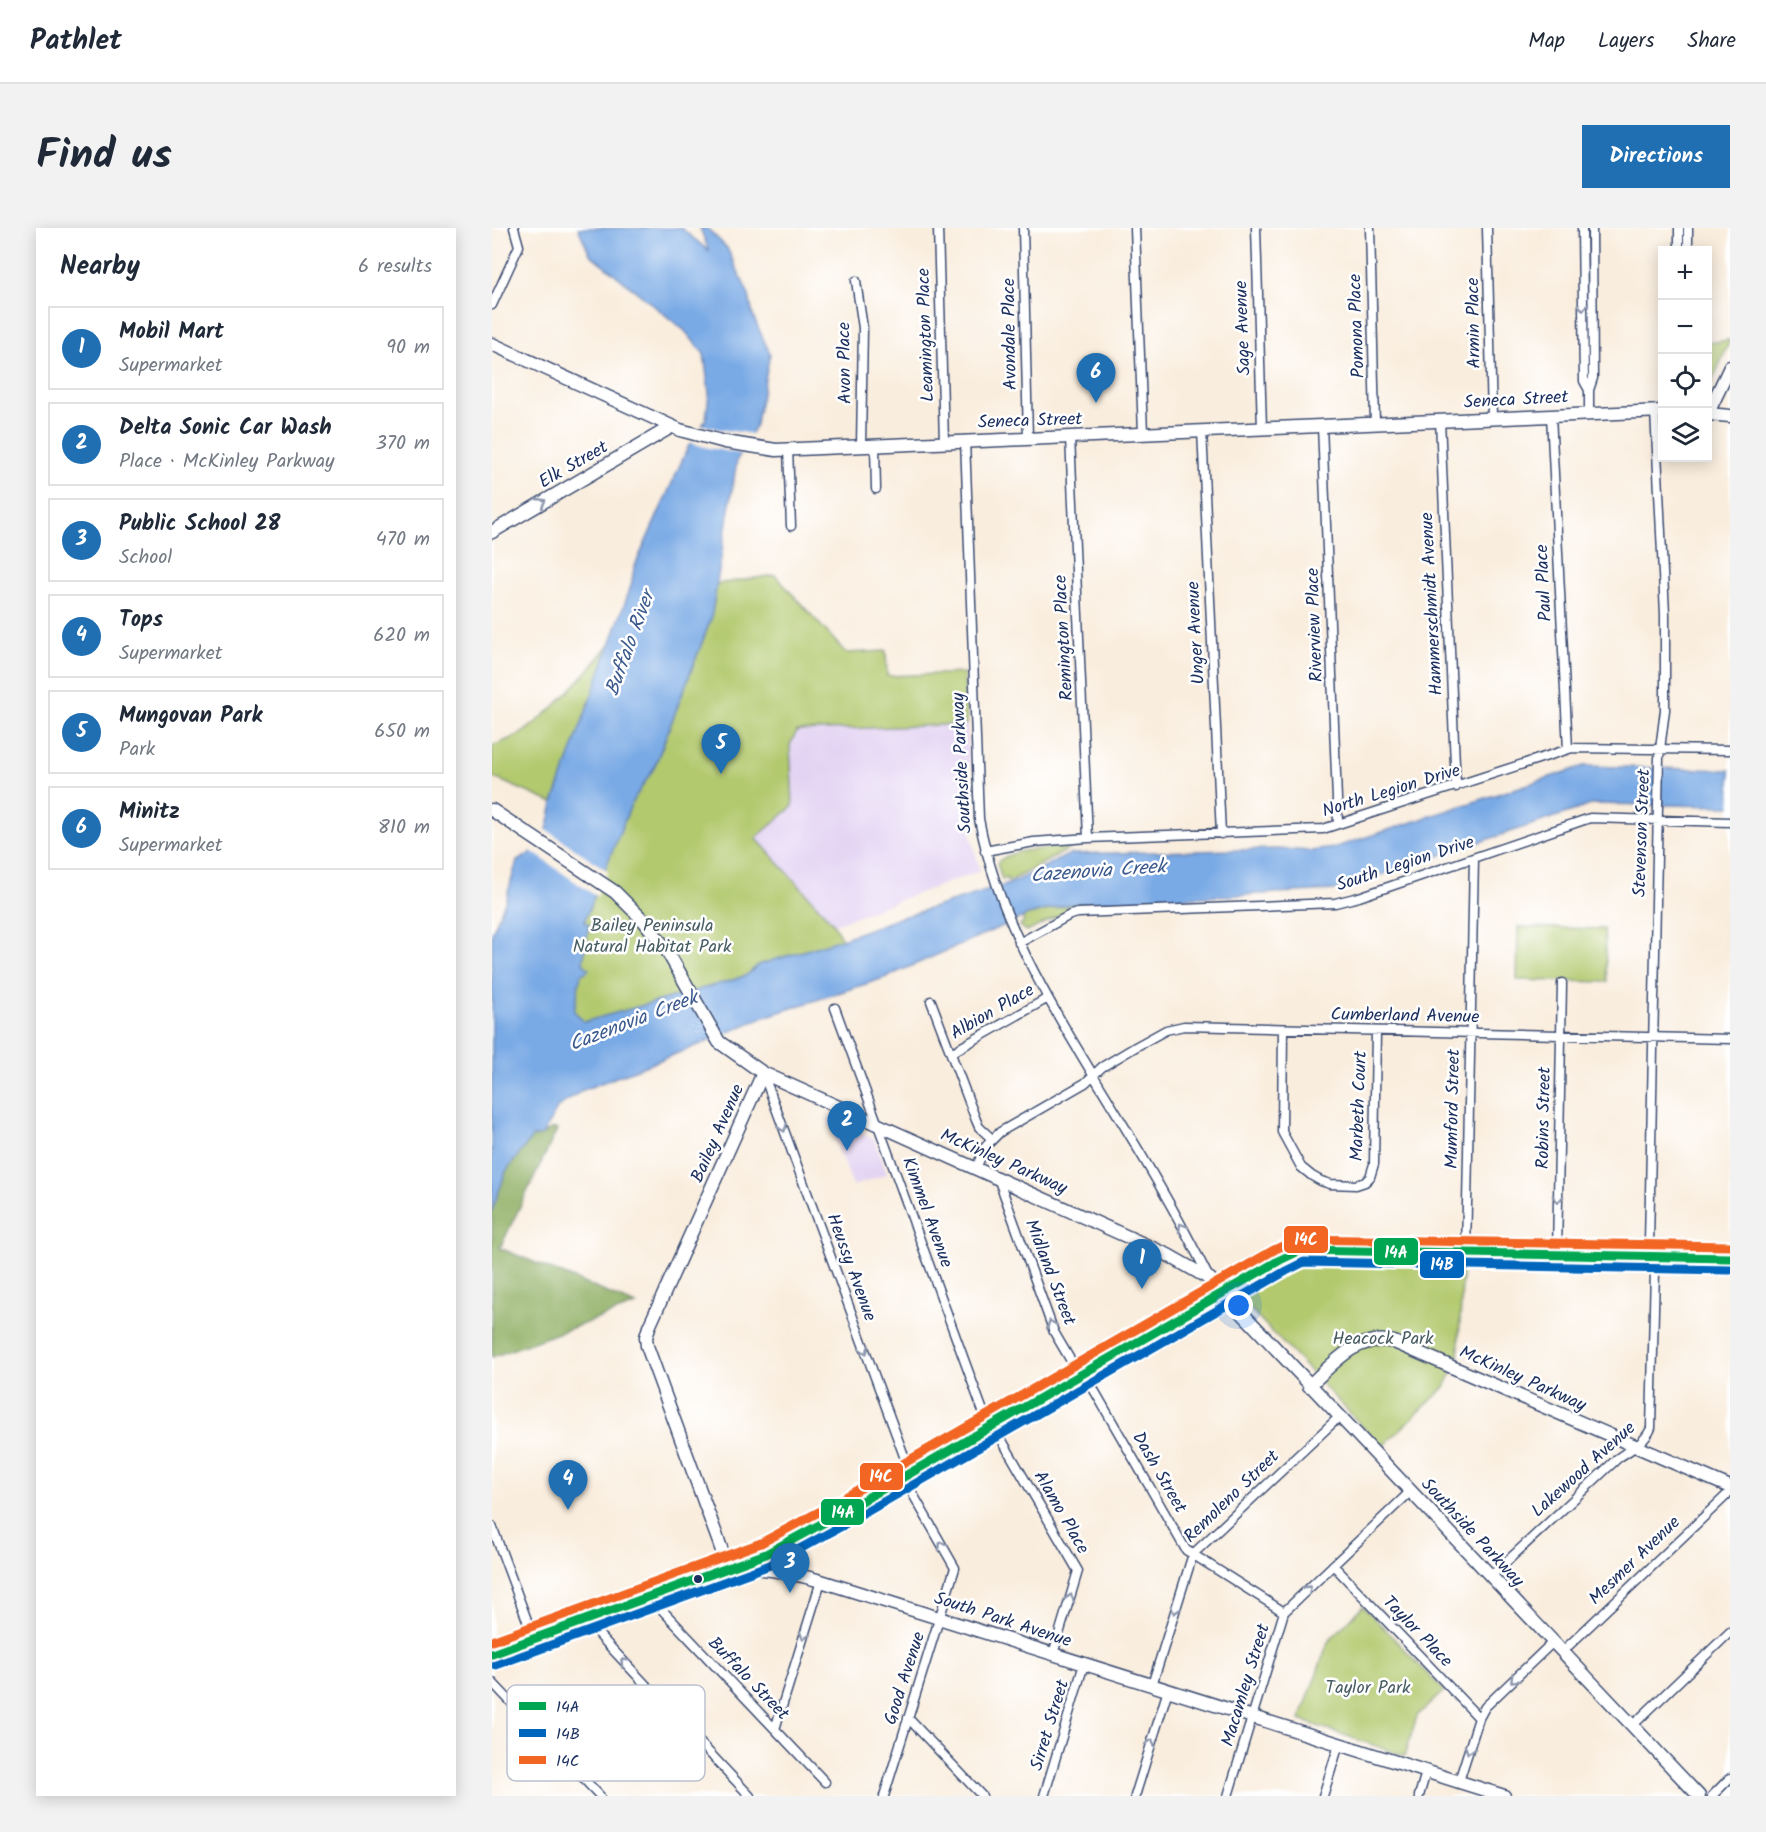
<!DOCTYPE html>
<html lang="en">
<head>
<meta charset="utf-8">
<style>
  body { margin:0; font-family:Kalam,sans-serif; background:#f2f2f3; color:#1f2937 }
  .controls { position:absolute; right:18px; top:18px; display:grid; overflow:hidden; border-radius:0px; box-shadow:0 3px 15px #0003 }
  .controls button { width:54px; height:54px; display:grid; place-items:center; padding:0; border:0; border-bottom:2px solid #e0e1e3; background:#fff; color:#1f2937; font:30px sans-serif }
  .you { position:absolute; left:747px; top:1078px; width:21px; height:21px; margin:-15px; border:4px solid #fff; border-radius:50%; background:#1a73e8; box-shadow:0 0 0 9px #1a73e833 }
  .badge { display:grid; place-items:center; width:39px; height:39px; border-radius:50%; background:#1f6fb2; color:#fff; font-size:20px; font-weight:700 }
  .pin { position:absolute; translate:-50% -50px; filter:drop-shadow(0 2px 3px #0008) }
  .pin::after { content:''; position:absolute; top:32px; width:21px; height:18px; background:inherit; clip-path:polygon(0 0,100% 0,50% 100%) }
  .list { margin:0; padding:0; list-style:none }
  h2 { display:flex; justify-content:space-between; align-items:center; height:78px; margin:0; padding:0 24px; font-size:26px }
  h2 small { font-size:20px; font-weight:400; color:#747a83 }
  .list li { display:grid; grid-template-columns:39px 1fr auto; gap:18px; align-items:center; box-sizing:border-box; height:84px; margin:0 12px 12px; padding:0 12px; border:2px solid #e0e1e3; border-radius:0px }
  .list b { display:block; font-size:22px; white-space:nowrap }
  .list p { margin:0; font-size:20px; white-space:nowrap; color:#747a83 }
  .list em { font-size:20px; font-style:normal; color:#747a83 }
  .icon { flex:none; width:33px; height:33px; fill:none; stroke:currentColor; stroke-width:2; stroke-linecap:round; stroke-linejoin:round }
  .map { position:relative; flex:none; width:1238px; height:1568px; overflow:hidden; border-radius:0px }
  header { display:flex; align-items:center; gap:36px; box-sizing:border-box; height:84px; padding:0 30px; background:#fff; border-bottom:2px solid #e0e1e3 }
  header strong { font-size:28px }
  nav { display:flex; gap:33px; margin-inline-start:auto; font-size:21px }
  .intro { display:flex; align-items:center; justify-content:space-between; box-sizing:border-box; height:144px; padding:0 36px }
  h1 { margin:0; font-size:42px }
  .button { padding:15px 27px; border-radius:0px; background:#1f6fb2; color:#fff; font-size:21px; font-weight:700 }
  main { display:flex; gap:36px; padding:0 36px }
  aside { flex:1; background:#fff; border-radius:0px; box-shadow:0 3px 15px #0003 }
  .map>svg:first-child { display:block }
</style>
</head>
<body>
<header>
<strong>Pathlet</strong>
<nav><a>Map</a><a>Layers</a><a>Share</a></nav>
</header>
<div class="intro"><h1>Find us</h1><a class="button">Directions</a></div>
<main>
<aside>
<h2>Nearby<small>6 results</small></h2>
<ul class="list">
<li><span class="badge">1</span><div><b>Mobil Mart</b><p>Supermarket</p></div><em>90 m</em></li>
<li><span class="badge">2</span><div><b>Delta Sonic Car Wash</b><p>Place · McKinley Parkway</p></div><em>370 m</em></li>
<li><span class="badge">3</span><div><b>Public School 28</b><p>School</p></div><em>470 m</em></li>
<li><span class="badge">4</span><div><b>Tops</b><p>Supermarket</p></div><em>620 m</em></li>
<li><span class="badge">5</span><div><b>Mungovan Park</b><p>Park</p></div><em>650 m</em></li>
<li><span class="badge">6</span><div><b>Minitz</b><p>Supermarket</p></div><em>810 m</em></li>
</ul>
</aside>
<div class="map">
<svg width="1238" height="1568" viewBox="0 0 1238 1568">
  <rect width="100%" height="100%" fill="#fff"/>
  <filter id="ink" filterUnits="userSpaceOnUse"><feTurbulence type="fractalNoise" baseFrequency=".0167" numOctaves="2"/><feDisplacementMap in="SourceGraphic" scale="12" xChannelSelector="R" yChannelSelector="G"/><feConvolveMatrix kernelMatrix="1 2 1 2 8 2 1 2 1" color-interpolation-filters="sRGB"/></filter>
  <filter id="wash" filterUnits="userSpaceOnUse"><feTurbulence type="fractalNoise" baseFrequency=".008" numOctaves="4" result="noise"/><feDisplacementMap in="SourceGraphic" scale="24" xChannelSelector="R" yChannelSelector="G"/><feGaussianBlur stdDeviation="1.35" result="paint"/><feColorMatrix in="noise" values="0 0 0 0 0 0 0 0 0 0 0 0 0 0 0 0 0 1.4 0 .05"/><feComposite in="paint" operator="in"/></filter>
  <g filter="url(#wash)">
    <rect width="100%" height="100%" fill="#f9eddd"/>
    <path fill="#e3d3f3" d="M283,347L404,499L475,496L479,608L488,643L342,696L140,574L219,391L225,356Z
      M335,889L382,911L395,946L361,958Z"/>
    <path fill="#b2c96e" stroke="#667c66" stroke-width="1.5" d="M1238,112L1216,163V115Z
      M283,347L354,425L394,423L395,448L472,445L475,496L305,503L298,517L301,578L264,610L341,695L350,711L266,737L255,747L241,752L92,794L82,784L96,697L91,695L140,574L162,540L219,391L225,356Z
      M119,415L61,575L0,549V518C10,514 21,510 30,505C59,485 97,443 119,415Z
      M558,620H579L516,654L515,650L510,652L505,635C517,622 541,622 558,620Z
      M599,676V680L577,682L537,703L532,702L528,697L532,694L530,689L536,687L577,677Z
      M1026,699L1112,701L1115,754L1025,752Z
      M810,1031L971,1035L966,1132L953,1159L890,1219L746,1068L747,1063L750,1061Z
      M871,1378L952,1463L925,1488L913,1528L808,1492L836,1414Z"/>
    <path fill="#8dad61" stroke="#546e60" stroke-width="1.5" d="M60,900L65,902L8,1020L144,1077L0,1129V983L14,943L40,909L50,907Z"/>
    <path fill="#7aaae5" stroke="#4a6ca2" stroke-width="1.5" d="M86,0H189L217,23L208,0H215L235,20L257,67L261,88L278,126L264,196L245,232L219,391L162,540L140,574L92,694L97,696L91,735L97,741L94,744L89,746L82,783L92,794L241,752L255,747L266,737L350,711L407,690L517,656L578,626L785,621L820,623L841,620L1092,538L1238,542V578L1102,576L844,662L577,676L536,687L392,750L269,790L212,815L91,862L66,879L50,907L40,909L14,943L0,983V705L14,671L25,633L39,625L56,599L61,575L139,358L142,340L196,219L214,191L217,165L212,126L193,103L98,26Z"/>
    <path fill="#f9eddd" d="M207,196L227,201L261,206L251,226L216,220L196,214Z
      M52,600L116,643L105,669L39,623Z"/>
  </g>
  <g filter="url(#ink)">
    <g fill="none" stroke-linecap="round" stroke-linejoin="round">
      <g stroke="#3c4c71" stroke-width="11">
        <path id="street" d="M446,0L452,214
          M531,0L536,211
          M643,0L651,205
          M764,0L770,200
          M878,0L883,195
          M995,0L1000,190
          M1090,0L1092,153L1097,162
          M1187,0V22
          M1196,0V22
          M364,53L371,100L369,218
          M0,77L27,18L22,0
          M1097,185V162L1101,150L1100,0
          M1059,187L1076,521
          M948,192L964,559
          M830,197L846,596
          M710,202L729,606
          M578,209L596,610
          M473,212L487,591C506,692 557,774 609,860C647,922 685,985 717,1050
          M383,217L384,261
          M296,221L299,298
          M493,623L542,614L596,610L831,601L1080,520L1238,522
          M527,715L578,687L586,685L843,675L867,669L1098,590L1238,594
          M439,773L484,892L487,899L500,911
          M343,780L492,1186L508,1209L586,1343L561,1426
          M791,801L790,904L809,939L820,948L829,953L838,956L864,957L873,954L878,949L882,936L884,803
          M459,825L556,770
          M271,845L415,1236L418,1261L463,1340L392,1568
          M484,940L494,918L508,904L593,855L610,839L645,818L674,802L692,798L1238,811
          M506,950L562,1104L579,1133L598,1155L694,1322L792,1384
          M974,1025L982,630
          M1065,1026L1070,755
          M0,1298L42,1411
          M841,1337L987,1490
          M998,1349L1126,1230C1139,1221 1153,1215 1159,1200L1163,1042L1157,1015L1167,529L1173,482V386L1163,183
          M157,1368L333,1554
          M93,1392L258,1568
          M1070,1424L1238,1264
          M0,1454L108,1568
          M660,1457L701,1326L847,1189
          M416,1490L490,1568
          M1140,1498L1238,1404
          M283,1501L329,1353
          M967,1553L987,1490L993,1479L1061,1414
          M552,1568L592,1436
          M643,1568L676,1462
          M736,1568L792,1384L918,1264
          M831,1568L847,1516
          M927,1568L934,1544
          M1220,1568L1238,1550"/>
      </g>
      <g stroke="#3c4c71" stroke-width="15">
        <path id="secondary" d="M0,116L188,202L233,214L284,222L1170,183
          M1216,185L1238,139
          M1216,186L1238,188
          M0,304L179,199
          M271,845L676,1027L718,1051L1207,1568
          M817,1158C842,1135 865,1105 902,1114L1238,1259
          M0,1426L274,1326L342,1289L788,1032L809,1022L1238,1030"/>
      </g>
      <g stroke="#3c4c71" stroke-width="15">
        <path id="primary" d="M0,582L123,664L152,693L174,721L227,814L271,845L157,1099L154,1109L155,1118L236,1339C269,1339 298,1344 329,1353L1012,1568"/>
      </g>
      <use href="#street" stroke="#fff" stroke-width="8"/>
      <use href="#secondary" stroke="#fff" stroke-width="12"/>
      <use href="#primary" stroke="#fff" stroke-width="12"/>
      <g stroke="#fff" stroke-width="14">
        <path id="bus-1" d="M0,1426L274,1326L342,1289L788,1032L809,1022L1238,1030"/>
      </g>
      <g stroke="#fff" stroke-width="14">
        <path id="bus-2" d="M4,1437L278,1337L348,1299L794,1043L812,1034L1238,1042"/>
      </g>
      <g stroke="#fff" stroke-width="14">
        <path id="bus-3" d="M0,1413L269,1315L336,1279L782,1022L805,1011L1238,1018"/>
      </g>
      <use href="#bus-1" stroke="#00a651" stroke-width="9"/>
      <use href="#bus-2" stroke="#0065bd" stroke-width="9"/>
      <use href="#bus-3" stroke="#f26522" stroke-width="9"/>
    </g>
    <defs><path id="oneway-chevron" d="M-2-3.5L2.5 0L-2 3.5" fill="none" stroke-width="1.6" stroke-linecap="round" stroke-linejoin="round" transform="scale(1.5)"/></defs>
    <g stroke="#8d97ae">
      <use href="#oneway-chevron" transform="translate(1091 79) rotate(89)"/>
      <use href="#oneway-chevron" transform="translate(50 274) rotate(-30)"/>
      <use href="#oneway-chevron" transform="translate(291 900) rotate(70)"/>
      <use href="#oneway-chevron" transform="translate(1066 971) rotate(91)"/>
      <use href="#oneway-chevron" transform="translate(690 999) rotate(-120)"/>
      <use href="#oneway-chevron" transform="translate(559 1096) rotate(-111)"/>
      <use href="#oneway-chevron" transform="translate(373 1122) rotate(70)"/>
      <use href="#oneway-chevron" transform="translate(450 1317) rotate(-120)"/>
      <use href="#oneway-chevron" transform="translate(816 1361) rotate(-43)"/>
      <use href="#oneway-chevron" transform="translate(578 1370) rotate(-73)"/>
      <use href="#oneway-chevron" transform="translate(683 1382) rotate(107)"/>
      <use href="#oneway-chevron" transform="translate(312 1408) rotate(107)"/>
      <use href="#oneway-chevron" transform="translate(132 1434) rotate(-133)"/>
      <use href="#oneway-chevron" transform="translate(1022 1451) rotate(136)"/>
      <use href="#oneway-chevron" transform="translate(659 1515) rotate(-73)"/>
      <use href="#oneway-chevron" transform="translate(977 1522) rotate(108)"/>
    </g>
  </g>
  <circle fill="#1b2f5e" stroke="#fff" stroke-width="2" cx="206" cy="1351" r="5"/>
  <g text-anchor="middle" stroke-width="5" stroke-linejoin="round" paint-order="stroke">
    <g font-size="18" fill="#1b2f5e" stroke="#fff">
      <text transform="translate(981 95) rotate(-91)" y="6">Armin Place</text>
      <text transform="translate(864 98) rotate(-92)" y="6">Pomona Place</text>
      <text transform="translate(750 100) rotate(-92)" y="6">Sage Avenue</text>
      <text transform="translate(517 106) rotate(-91)" y="6">Avondale Place</text>
      <text transform="translate(433 107) rotate(-92)" y="6">Leamington Place</text>
      <text transform="translate(352 135) rotate(-91)" y="6">Avon Place</text>
      <text transform="translate(1024 171) rotate(-3)" y="6">Seneca Street</text>
      <text transform="translate(538 192) rotate(-2)" y="6">Seneca Street</text>
      <text transform="translate(81 236) rotate(-30)" y="6">Elk Street</text>
      <text transform="translate(1051 355) rotate(-93)" y="6">Paul Place</text>
      <text transform="translate(939 376) rotate(-93)" y="6">Hammerschmidt Avenue</text>
      <text transform="translate(822 397) rotate(-92)" y="6">Riverview Place</text>
      <text transform="translate(703 405) rotate(-93)" y="6">Unger Avenue</text>
      <text transform="translate(571 410) rotate(-93)" y="6">Remington Place</text>
      <text transform="translate(469 535) rotate(-93)" y="6">Southside Parkway</text>
      <text transform="translate(899 562) rotate(-17)" y="6">North Legion Drive</text>
      <text transform="translate(1149 605) rotate(-88)" y="6">Stevenson Street</text>
      <text transform="translate(913 635) rotate(-18)" y="6">South Legion Drive</text>
      <text transform="translate(500 783) rotate(-30)" y="6">Albion Place</text>
      <text transform="translate(913 787) rotate(1)" y="6">Cumberland Avenue</text>
      <text transform="translate(866 878) rotate(-88)" y="6">Marbeth Court</text>
      <text transform="translate(960 881) rotate(-89)" y="6">Mumford Street</text>
      <text transform="translate(1051 890) rotate(-89)" y="6">Robins Street</text>
      <text transform="translate(225 905) rotate(-66)" y="6">Bailey Avenue</text>
      <text transform="translate(512 933) rotate(24)" y="6">McKinley Parkway</text>
      <text transform="translate(436 984) rotate(70)" y="6">Kimmel Avenue</text>
      <text transform="translate(360 1039) rotate(70)" y="6">Heussy Avenue</text>
      <text transform="translate(559 1044) rotate(69)" y="6">Midland Street</text>
      <text transform="translate(1031 1150) rotate(24)" y="6">McKinley Parkway</text>
      <text transform="translate(1091 1241) rotate(-42)" y="6">Lakewood Avenue</text>
      <text transform="translate(668 1244) rotate(60)" y="6">Dash Street</text>
      <text transform="translate(739 1268) rotate(-44)" y="6">Remoleno Street</text>
      <text transform="translate(570 1284) rotate(60)" y="6">Alamo Place</text>
      <text transform="translate(981 1304) rotate(47)" y="6">Southside Parkway</text>
      <text transform="translate(1142 1332) rotate(-44)" y="6">Mesmer Avenue</text>
      <text transform="translate(511 1391) rotate(18)" y="6">South Park Avenue</text>
      <text transform="translate(926 1403) rotate(46)" y="6">Taylor Place</text>
      <text transform="translate(257 1450) rotate(46)" y="6">Buffalo Street</text>
      <text transform="translate(412 1450) rotate(-72)" y="6">Good Avenue</text>
      <text transform="translate(753 1457) rotate(-73)" y="6">Macamley Street</text>
      <text transform="translate(557 1497) rotate(-73)" y="6">Sirret Street</text>
    </g>
    <g font-size="18" fill="#485d63" stroke="#fff">
      <text x="160" y="703">Bailey Peninsula<tspan x="160" dy="21">Natural Habitat Park</tspan></text>
      <text x="891" y="1116">Heacock Park</text>
      <text x="876" y="1465">Taylor Park</text>
    </g>
    <g font-size="20" font-style="italic" fill="#3c5a8d" stroke="#fff">
      <text transform="translate(137 415) rotate(-70)" y="7">Buffalo River</text>
      <text transform="translate(606 642) rotate(-4)" y="7">Cazenovia Creek</text>
      <text transform="translate(141 792) rotate(-21)" y="7">Cazenovia Creek</text>
    </g>
  </g>
  <rect x="15" y="1457" width="198" height="96" rx="9" fill="#fff" stroke="#bbc1cf" stroke-width="1.5"/>
  <rect x="27" y="1474" width="27" height="8" fill="#00a651"/>
  <rect x="27" y="1501" width="27" height="8" fill="#0065bd"/>
  <rect x="27" y="1528" width="27" height="8" fill="#f26522"/>
  <g font-size="16" fill="#1b2f5e">
    <text x="64" y="1484">14A</text>
    <text x="64" y="1511">14B</text>
    <text x="64" y="1538">14C</text>
  </g>
  <g stroke="#fff" stroke-width="2">
    <rect x="791" y="997" width="46" height="29" rx="6" fill="#f26522"/>
    <rect x="881" y="1009" width="46" height="29" rx="6" fill="#00a651"/>
    <rect x="927" y="1022" width="46" height="29" rx="6" fill="#0065bd"/>
    <rect x="367" y="1234" width="45" height="29" rx="6" fill="#f26522"/>
    <rect x="328" y="1270" width="45" height="28" rx="6" fill="#00a651"/>
  </g>
  <g font-size="16" text-anchor="middle" font-weight="bold" fill="#fff">
    <text x="814" y="1017">14C</text>
    <text x="904" y="1030">14A</text>
    <text x="950" y="1042">14B</text>
    <text x="389" y="1254">14C</text>
    <text x="351" y="1290">14A</text>
  </g>
</svg>
<div class="controls">
<button>+</button>
<button>−</button>
<button><svg class="icon" aria-label="locate" viewBox="0 0 24 24"><circle cx="12" cy="12" r="6"/><path d="M12 2v4M12 18v4M2 12h4M18 12h4"/></svg></button>
<button><svg class="icon" aria-label="layers" viewBox="0 0 24 24"><path d="M12 4l9 5-9 5-9-5zM3 14l9 5 9-5"/></svg></button>
</div>
<div class="you"></div>
<div class="pin badge" style="left:650px;top:1061px">1</div>
<div class="pin badge" style="left:355px;top:923px">2</div>
<div class="pin badge" style="left:298px;top:1365px">3</div>
<div class="pin badge" style="left:76px;top:1282px">4</div>
<div class="pin badge" style="left:229px;top:546px">5</div>
<div class="pin badge" style="left:604px;top:175px">6</div>
</div>
</main>
</body>
</html>
